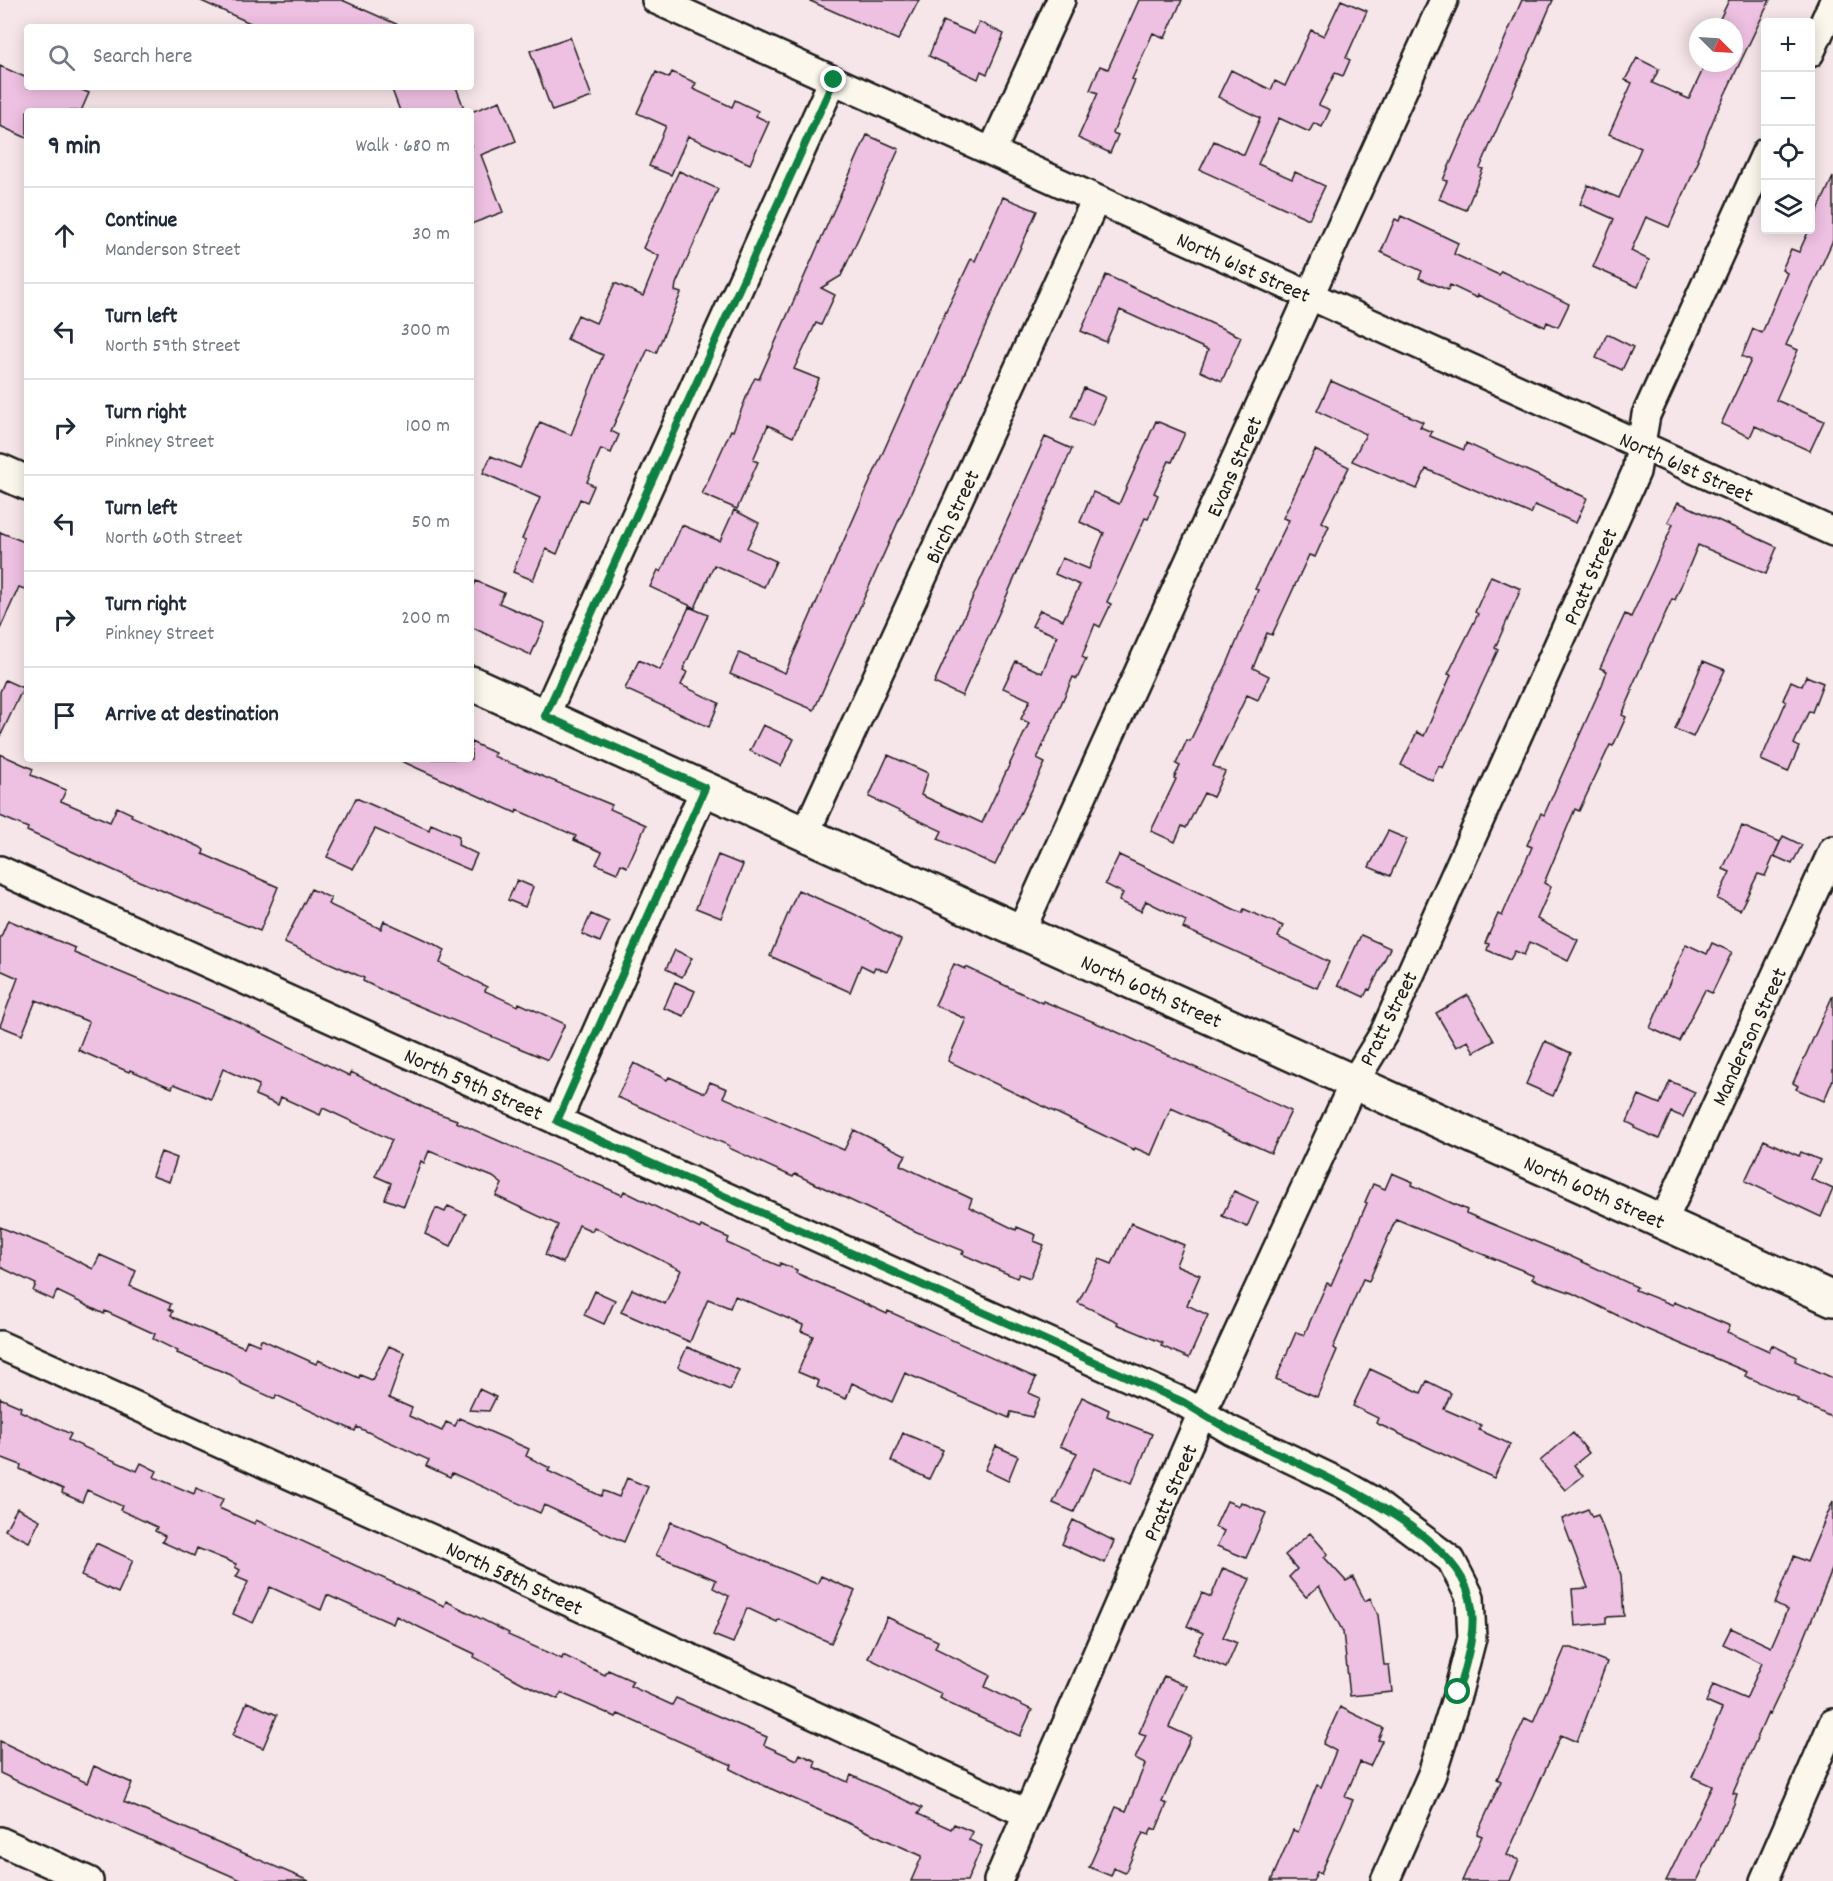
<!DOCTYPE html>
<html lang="en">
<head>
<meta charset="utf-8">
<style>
  body { margin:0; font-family:Dekko,sans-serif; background:#f6f6f7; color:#1f2937 }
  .controls { position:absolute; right:18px; top:18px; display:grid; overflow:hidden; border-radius:6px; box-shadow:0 3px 15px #0003 }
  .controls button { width:54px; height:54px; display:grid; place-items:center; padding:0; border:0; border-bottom:2px solid #e0e1e3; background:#fff; color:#1f2937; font:30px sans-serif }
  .compass { position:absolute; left:1689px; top:18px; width:54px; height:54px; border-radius:50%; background:#fff; box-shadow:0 3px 15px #0003; rotate:114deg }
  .stop { position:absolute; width:18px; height:18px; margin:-14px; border:4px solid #0b8043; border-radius:50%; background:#fff }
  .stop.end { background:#0b8043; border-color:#fff; box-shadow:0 2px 6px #0008 }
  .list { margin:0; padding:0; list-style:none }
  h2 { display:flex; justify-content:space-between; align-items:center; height:78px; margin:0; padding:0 24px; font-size:26px }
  h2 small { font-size:20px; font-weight:400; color:#747a83 }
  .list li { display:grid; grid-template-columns:39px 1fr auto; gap:18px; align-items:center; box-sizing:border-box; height:96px; padding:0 24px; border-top:2px solid #e0e1e3 }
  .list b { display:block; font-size:22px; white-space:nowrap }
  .list p { margin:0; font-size:20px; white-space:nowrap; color:#747a83 }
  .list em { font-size:20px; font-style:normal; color:#747a83 }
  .icon { flex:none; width:33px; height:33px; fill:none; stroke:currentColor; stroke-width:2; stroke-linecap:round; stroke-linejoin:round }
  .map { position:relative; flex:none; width:1833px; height:1881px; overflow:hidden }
  .search { position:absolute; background:#fff; box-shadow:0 3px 15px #0003; left:24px; top:24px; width:450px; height:66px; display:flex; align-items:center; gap:15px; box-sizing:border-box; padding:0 21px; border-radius:6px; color:#747a83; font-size:22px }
  .panel { position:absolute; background:#fff; box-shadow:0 3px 15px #0003; left:24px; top:108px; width:450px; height:654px; border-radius:6px }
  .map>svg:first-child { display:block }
</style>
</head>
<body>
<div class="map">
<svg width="1833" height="1881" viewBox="0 0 1833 1881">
  <rect width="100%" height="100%" fill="#f7e6e9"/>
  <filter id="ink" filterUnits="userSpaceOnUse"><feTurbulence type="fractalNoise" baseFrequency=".0167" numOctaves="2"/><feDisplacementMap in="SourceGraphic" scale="12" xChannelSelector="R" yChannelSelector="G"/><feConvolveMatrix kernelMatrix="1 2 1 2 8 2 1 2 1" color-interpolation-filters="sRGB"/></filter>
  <g filter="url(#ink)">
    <path fill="#eec0e2" stroke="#1c1c1c" stroke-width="1.5" d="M199,0H342L403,27H259Z
      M808,0H919L898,40Z
      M1139,0H1182L1165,38L1153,33L1132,79L1135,80L1113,133L1118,135L1110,153L1078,138L1098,93L1090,90L1100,66L1108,69Z
      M1341,0L1367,11L1346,58L1350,60L1343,76L1335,73L1319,105L1330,110L1322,127L1314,123L1309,132L1279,118L1258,164L1292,179L1295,172L1325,186L1309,219L1200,170L1214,141L1244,155L1260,118L1218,97L1231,70L1271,90L1275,81L1285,86L1311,30L1324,36Z
      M1522,0H1553L1480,168L1483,169L1466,210L1439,199L1447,181L1443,180Z
      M1729,0H1770L1717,111L1697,159L1699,160L1669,227L1646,217L1631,251L1649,260L1638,287L1593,267L1614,219L1580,204L1588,185L1619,198L1641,148L1609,134L1632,83L1625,80L1637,58L1659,69L1652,83L1689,99L1706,63H1734V27H1716Z
      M943,21L974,34L979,22L1004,34L987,74L981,71L978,79L929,56Z
      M570,37L592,97L552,111L530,51Z
      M0,66L27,78V87H75L89,93L81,111H27V138L0,126Z
      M656,72L669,78L672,72L696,83L693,89L732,107L735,100L758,111L756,116L769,122L750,164L688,136L671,175L649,166L666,126L637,113Z
      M391,87H456L465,111H400Z
      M500,101L516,141L481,155L503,212L471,224V112Z
      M867,135L899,149L841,276L821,288L835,295L821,325L816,323L794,369L819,379L793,437L768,425L753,460L758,462L737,509L702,494L731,430L733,431L751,385L755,378L759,379Z
      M679,171L718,189L676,284L675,291L681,293L656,353L648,349L611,431L619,435L611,453L601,449L587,482L594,486L587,502L580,499L557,554L546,549L533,580L513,572L526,540L522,539L540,498L483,473L491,456L520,468L540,422L571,435L603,355L567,339L578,315L596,323L615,283L643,296L659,256L643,248Z
      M1833,177V240L1786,345L1798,350L1776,400L1824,421L1810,451L1755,426L1750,437L1721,424L1751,360L1742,356L1753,329L1762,333L1787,273L1782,270L1791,249L1799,252Z
      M1003,197L1037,211L814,710L730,674L739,653L785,673L940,324L971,259L975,261Z
      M1401,216L1458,243L1454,254L1499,275L1501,271L1569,304L1558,327L1547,322L1545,327L1478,295L1477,298L1450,285L1448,290L1419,278L1422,271L1381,252L1395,219L1399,221Z
      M1106,275L1241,337L1222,381L1200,371L1208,350L1120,310L1106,342L1081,331Z
      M1607,334L1633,347L1622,370L1596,358Z
      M1331,381L1423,422L1420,427L1432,432L1430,436L1464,450L1466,443L1587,498L1576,523L1535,505L1531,514L1426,469L1417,489L1352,461L1366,434L1317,411Z
      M1084,388L1105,397L1092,426L1071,417Z
      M1156,421L1185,433L1172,462L1169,461L1154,493L1158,495L1148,519L1145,518L1107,602L1111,604L1100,627L1095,624L1082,657L1086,659L1077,679L1073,677L1037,759L1045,763L995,865L938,839L942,831L869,797L888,755L928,773L921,795L982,823L1029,723L1021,719L1030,700L1003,688L1016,661L1042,673L1057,636L1032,626L1040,610L1063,620L1080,585L1055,574L1062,558L1089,569L1104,533L1080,522L1093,492L1119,504Z
      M1045,437L1072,449L962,696L934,683Z
      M1315,450L1349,467L1322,522L1329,526L1315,557L1309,555L1272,635L1267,633L1253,668L1269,676L1258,700L1247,695L1213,766L1225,772L1213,797L1204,793L1186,828L1182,826L1175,842L1151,831L1176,779L1174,778L1180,766L1176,764L1187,740L1190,741L1228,662L1258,590L1255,589L1289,520L1283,518Z
      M1678,502L1777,547L1766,574L1698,545L1675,600L1672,599L1631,689L1633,690L1622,715L1626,717L1613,746L1610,745L1579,811L1575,809L1544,883L1551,887L1537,919L1578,940L1568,961L1530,942L1524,955L1515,951L1510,960L1487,950L1489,944L1485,943L1498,914L1502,916L1532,847L1527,845L1541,813L1544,815L1602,685L1607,671L1600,668L1625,614L1631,617L1653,570L1673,524L1668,522Z
      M734,510L759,523L747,548L776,561L764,587L714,565L695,608L650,587L658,570L661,572L682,525L720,541Z
      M0,532L27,543V590L19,587L0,629Z
      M1491,576L1521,589L1495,648L1498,650L1443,768L1439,766L1432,780L1401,765L1417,732L1424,736L1451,675L1448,674L1478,614L1475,612Z
      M476,581L504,593L499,603L545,623L531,655L471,627V592Z
      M689,607L708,615L683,670L687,672L681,685L719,703L709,727L625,689L639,660L660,670Z
      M1703,661L1725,670L1693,737L1675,729Z
      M1806,676L1823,683L1812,712L1809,711L1794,744L1799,747L1788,772L1761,760L1786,702L1783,700L1791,681L1802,686Z
      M5,680L23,688L0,737V692Z
      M763,725L794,739L781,766L750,751Z
      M471,742L495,753L493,756L612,805L610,809L646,825L627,867L621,864L617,873L596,864L602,852L574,840L576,836L517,810L516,813L397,759H471Z
      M0,754L33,769L31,775L66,790L61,801L110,822L117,807L132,814L131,816L200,847L204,850L203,854L278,887L260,931L122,874L27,831L28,828L0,816Z
      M356,798L429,830L431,824L459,836L458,845L477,854L470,870L375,829L353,869L327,857Z
      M1742,826L1780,842L1765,876L1758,874L1740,910L1717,899L1730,872L1723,869Z
      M1388,831L1407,839L1390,876L1369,867Z
      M1783,836L1802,845L1792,864L1774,856Z
      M718,855L743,865L721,918L696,908Z
      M1119,855L1242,913L1244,909L1283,926L1278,937L1329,962L1317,988L1183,928L1186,921L1146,901L1141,911L1119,901L1123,893L1105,884Z
      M517,880L533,887L525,907L508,900Z
      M311,889L331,898L328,904L381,929L384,921L434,944L445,950L440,963L487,987L485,991L518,1006L519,1003L565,1024L548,1060L390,994L363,981L364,978L284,943Z
      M798,890L854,914L901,940L887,972L875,967L873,971L861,965L850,992L770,956Z
      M591,914L609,922L600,942L582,934Z
      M8,920L75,948L74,953L235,1020L350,1076L351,1072L429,1110L457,1120L456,1122L622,1195L624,1191L700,1229L701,1226L729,1238L727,1243L779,1266L780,1263L797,1270L796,1273L842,1293L887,1314L888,1311L1036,1378L1029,1393L1040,1398L1032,1417L1011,1412L1009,1418L905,1373L892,1402L852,1383L846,1399L817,1387L819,1381L798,1372L813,1336L801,1331L803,1325L735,1296L730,1308L708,1299L690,1342L621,1312L632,1289L665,1304L681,1270L594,1227L592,1231L579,1225L563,1263L545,1255L558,1225L496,1196L502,1184L493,1177L429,1151L424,1163L421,1161L404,1206L385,1199L391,1183L375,1176L392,1140L323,1108L320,1115L281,1097L278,1105L255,1095L259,1085L223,1069L211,1099L174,1084L172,1088L130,1070L129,1072L78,1050L89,1022L36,1000L22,1035L0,1026L18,978L0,970V939Z
      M1361,935L1390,948L1370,990L1368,989L1364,997L1338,985Z
      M1712,943L1732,952L1712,993L1705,990L1679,1041L1650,1028L1686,944L1707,954Z
      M675,950L692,958L682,977L666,969Z
      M954,964L965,969L966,967L1042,1003L1043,1001L1106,1027L1291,1111L1271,1153L1171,1108L1151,1155L1135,1148L1134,1150L948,1061L966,1019L935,1005Z
      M675,982L695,991L684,1016L664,1008Z
      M1468,995L1494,1041L1474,1052L1468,1041L1456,1047L1436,1013Z
      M1833,995V1079L1824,1101L1796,1089L1798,1086L1793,1083Z
      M1545,1041L1571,1053L1553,1096L1526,1084Z
      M634,1063L667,1080L669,1077L705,1093L710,1082L727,1089L723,1097L844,1150L854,1130L906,1155L900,1165L972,1199L969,1207L1016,1230L1017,1227L1036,1235L1034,1241L1044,1245L1030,1278L1019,1274L1017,1278L978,1261L962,1254L964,1251L917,1232L795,1174L793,1177L729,1148L730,1146L617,1097Z
      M1670,1081L1695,1092L1683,1117L1671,1112L1659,1139L1634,1128L1635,1126L1627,1122L1639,1095L1660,1104Z
      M1764,1140L1799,1156L1801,1152L1820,1160L1811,1179L1833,1189L1821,1217L1745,1181Z
      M161,1152L177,1158L169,1182L152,1176Z
      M1392,1173L1413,1182L1412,1185L1467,1210L1466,1213L1478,1218L1570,1256L1637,1287L1635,1290L1673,1305L1674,1302L1730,1326L1727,1332L1769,1351L1772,1345L1797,1357L1795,1361L1833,1378V1418L1797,1401L1798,1399L1745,1376L1747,1372L1641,1327L1572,1293L1532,1279L1534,1275L1396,1219L1369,1281L1363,1279L1333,1348L1337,1350L1317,1397L1276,1379L1296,1332L1304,1335L1327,1283L1331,1285L1367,1203L1365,1202L1373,1184L1385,1189Z
      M1234,1191L1258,1202L1247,1227L1222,1216Z
      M448,1206L466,1214L451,1246L425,1234L436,1208L445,1212Z
      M1131,1223L1184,1245L1176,1265L1200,1275L1187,1305L1208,1315L1189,1358L1161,1346L1163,1343L1117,1324L1118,1322L1078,1303L1100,1259L1112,1264Z
      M0,1227L50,1247L93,1269L100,1255L136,1271L130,1286L171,1304L169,1309L173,1311L171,1315L175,1318L244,1347L247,1340L259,1345L261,1339L316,1364L318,1360L359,1378L360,1375L372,1380L389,1346L405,1353L389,1398L412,1408L409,1416L442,1431L446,1422L455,1426L459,1418L529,1449L526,1456L550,1468L548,1471L601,1496L604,1491L619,1497L627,1478L648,1487L624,1542L544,1505L540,1513L452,1473L450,1477L426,1466L429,1460L357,1427L355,1431L276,1395L275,1399L242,1384L231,1375L177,1353L178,1351L153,1339L155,1334L105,1311L104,1314L57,1291L53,1300L33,1291L36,1284L0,1267Z
      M595,1291L615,1300L604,1324L584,1315Z
      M687,1347L739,1370L730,1390L678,1367Z
      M1370,1369L1421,1393L1427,1381L1451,1393L1444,1409L1481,1425L1479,1430L1510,1444L1494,1478L1376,1423L1378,1418L1353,1406Z
      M479,1389L496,1397L489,1411L469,1410Z
      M1082,1397L1109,1410L1107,1416L1152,1434L1132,1483L1094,1468L1074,1512L1053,1503L1077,1453L1060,1446Z
      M0,1398L21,1407L20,1411L71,1434L68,1440L137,1471L141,1463L157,1471L154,1477L194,1494L196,1488L223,1499L219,1508L255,1524L256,1520L444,1606L446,1601L509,1633L508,1635L562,1659L563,1655L605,1675L608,1670L633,1681L630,1686L672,1705L676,1698L767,1737L764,1745L797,1760L800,1754L816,1761L814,1767L848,1782L851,1775L922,1808L918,1814L951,1829L954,1824L973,1832L969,1840L982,1846L967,1881H911L922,1856L756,1782L730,1769L732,1765L618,1714L616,1717L561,1693L558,1699L524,1684L474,1657L475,1654L396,1616L393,1624L327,1595L321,1610L270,1587L253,1623L233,1614L248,1582L236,1577L240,1570L235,1567L236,1564L197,1548L194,1556L162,1542L165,1536L155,1531L157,1527L120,1510L122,1506L87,1490L82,1502L62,1493L63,1489L20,1469L21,1465L0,1457Z
      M903,1433L943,1450L929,1479L891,1461Z
      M1573,1433L1589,1453L1574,1465L1583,1476L1565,1490L1540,1461Z
      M996,1446L1018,1456L1008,1481L985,1470Z
      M1227,1501L1239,1506L1241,1502L1266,1513L1246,1558L1217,1546L1224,1531L1215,1527Z
      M1833,1501V1567L1796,1659L1770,1714L1768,1713L1733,1793L1737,1794L1734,1804L1697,1881H1666L1712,1786L1692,1777L1722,1709L1706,1702L1713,1685L1746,1699L1762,1663L1723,1644L1731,1628L1771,1647L1787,1610L1775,1604L1794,1556L1807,1562Z
      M17,1508L40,1520L29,1542L5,1530Z
      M1588,1509L1592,1517L1598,1515L1621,1575L1624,1616L1606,1617V1623L1575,1626L1572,1589L1588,1588L1562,1519Z
      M1073,1520L1114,1541L1105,1563L1062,1544Z
      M671,1522L817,1584L821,1576L855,1591L831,1643L778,1619L777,1622L747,1608L733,1643L713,1635L729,1596L713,1588L716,1580L656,1555Z
      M1310,1533L1328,1554L1324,1557L1346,1581L1353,1577L1365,1601L1370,1598L1378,1615L1384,1665H1389L1392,1692L1350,1696L1343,1632L1319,1586L1306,1597L1289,1577L1297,1569L1285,1555Z
      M96,1543L133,1560L118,1593L81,1576Z
      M1223,1568L1250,1579L1223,1637L1237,1643L1226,1668L1193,1654L1203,1633L1187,1626L1202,1593L1211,1597Z
      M887,1617L938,1641L935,1648L990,1675L985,1687L1032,1710L1020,1736L950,1704L940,1698L942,1694L868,1658Z
      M1565,1648H1572L1607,1662L1577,1742L1561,1735L1507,1855L1519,1860L1510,1881H1462L1482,1836L1477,1834L1501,1781L1497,1779L1508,1755L1525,1718L1533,1722Z
      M1164,1676L1187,1686L1169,1727L1191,1737L1162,1802L1167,1804L1156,1830L1152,1828L1149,1835L1143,1833L1125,1873L1114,1868L1111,1876L1089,1867L1116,1807L1126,1811L1145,1764L1135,1759L1146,1735L1139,1733Z
      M247,1702L277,1715L263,1748L233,1735Z
      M1340,1707L1383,1728L1378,1740L1382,1741L1370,1766L1360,1762L1345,1797L1353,1800L1321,1873L1317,1872L1313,1881H1271L1293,1830L1298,1832L1317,1785L1321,1787L1336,1751L1323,1744Z
      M0,1741L87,1783L94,1766L132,1783L124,1802L309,1881H243L38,1791L0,1773Z"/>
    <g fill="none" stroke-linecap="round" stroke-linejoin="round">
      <g stroke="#1c1c1c" stroke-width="32">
        <path id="minor" d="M656,0L1833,532
          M1810,53L1833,3
          M992,151L1061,0
          M545,716L833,80
          M805,834L1096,199
          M0,870L1183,1402L1230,1430L1343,1484L1371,1500L1451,1560L1470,1597L1472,1638L1458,1692L1432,1774L1385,1881
          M1021,931L1444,0
          M557,1121L705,788
          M1663,1222L1833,850
          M0,1345L450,1547L1028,1814
          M0,1841L89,1881
          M998,1881L1215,1383L1354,1082L1384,1033L1636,472L1646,415L1766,152
          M1764,1881L1833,1723"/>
      </g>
      <g stroke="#1c1c1c" stroke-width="38">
        <path id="secondary" d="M0,471L27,483
          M471,683L1833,1299"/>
      </g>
      <use href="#minor" stroke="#fbf7ec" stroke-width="27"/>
      <use href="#secondary" stroke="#fbf7ec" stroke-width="33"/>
    </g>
  </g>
  <g fill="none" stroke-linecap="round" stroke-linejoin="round" filter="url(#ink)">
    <path stroke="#0b8043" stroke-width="8" d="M834,80L545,716L705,788L557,1121L1183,1402C1198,1411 1214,1421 1230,1430C1293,1464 1452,1523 1470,1598C1478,1629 1466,1662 1458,1692"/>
  </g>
  <g text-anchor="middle" stroke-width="4.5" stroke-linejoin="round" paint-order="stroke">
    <g font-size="22" fill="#1c1c1c" stroke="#fbf7ec">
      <text transform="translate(1244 266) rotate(24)" y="8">North 61st Street</text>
      <text transform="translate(1233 466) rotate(-66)" y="8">Evans Street</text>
      <text transform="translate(1687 466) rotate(24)" y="8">North 61st Street</text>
      <text transform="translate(951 516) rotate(-65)" y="8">Birch Street</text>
      <text transform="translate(1589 576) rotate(-66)" y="8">Pratt Street</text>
      <text transform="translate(1152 990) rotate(24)" y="8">North 60th Street</text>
      <text transform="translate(1387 1018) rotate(-63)" y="8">Pratt Street</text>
      <text transform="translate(1748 1036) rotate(-65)" y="8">Manderson Street</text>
      <text transform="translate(474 1083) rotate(24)" y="8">North 59th Street</text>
      <text transform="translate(1595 1191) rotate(24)" y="8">North 60th Street</text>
      <text transform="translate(1169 1492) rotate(-66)" y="8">Pratt Street</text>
      <text transform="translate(515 1577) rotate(25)" y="8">North 58th Street</text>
    </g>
  </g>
</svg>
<div class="controls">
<button>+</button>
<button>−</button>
<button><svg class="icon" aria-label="locate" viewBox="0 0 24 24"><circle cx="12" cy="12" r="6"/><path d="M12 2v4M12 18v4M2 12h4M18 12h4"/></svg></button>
<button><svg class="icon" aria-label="layers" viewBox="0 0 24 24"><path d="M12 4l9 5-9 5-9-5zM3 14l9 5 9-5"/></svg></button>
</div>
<svg class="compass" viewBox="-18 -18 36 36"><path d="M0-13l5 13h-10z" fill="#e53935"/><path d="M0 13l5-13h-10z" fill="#747a83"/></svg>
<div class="stop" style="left:1458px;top:1692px"></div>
<div class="stop end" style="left:834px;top:80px"></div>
<div class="search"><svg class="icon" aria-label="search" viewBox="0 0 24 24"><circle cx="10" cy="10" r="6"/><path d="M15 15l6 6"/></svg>Search here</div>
<section class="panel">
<h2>9 min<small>Walk · 680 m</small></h2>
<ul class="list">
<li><svg class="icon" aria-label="ahead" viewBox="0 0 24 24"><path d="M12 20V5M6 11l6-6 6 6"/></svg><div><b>Continue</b><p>Manderson Street</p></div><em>30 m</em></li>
<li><svg class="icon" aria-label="left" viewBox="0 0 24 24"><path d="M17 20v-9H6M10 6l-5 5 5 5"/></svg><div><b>Turn left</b><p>North 59th Street</p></div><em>300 m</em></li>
<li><svg class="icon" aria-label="right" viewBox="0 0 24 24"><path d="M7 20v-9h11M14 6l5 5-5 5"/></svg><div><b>Turn right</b><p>Pinkney Street</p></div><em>100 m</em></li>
<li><svg class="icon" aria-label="left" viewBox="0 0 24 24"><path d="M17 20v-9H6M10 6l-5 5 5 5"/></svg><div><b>Turn left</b><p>North 60th Street</p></div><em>50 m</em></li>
<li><svg class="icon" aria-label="right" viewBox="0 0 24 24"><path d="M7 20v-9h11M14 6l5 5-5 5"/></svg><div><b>Turn right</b><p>Pinkney Street</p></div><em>200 m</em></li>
<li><svg class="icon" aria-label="arrive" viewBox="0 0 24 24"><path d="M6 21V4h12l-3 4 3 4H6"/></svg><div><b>Arrive at destination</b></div></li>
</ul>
</section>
</div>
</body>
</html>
